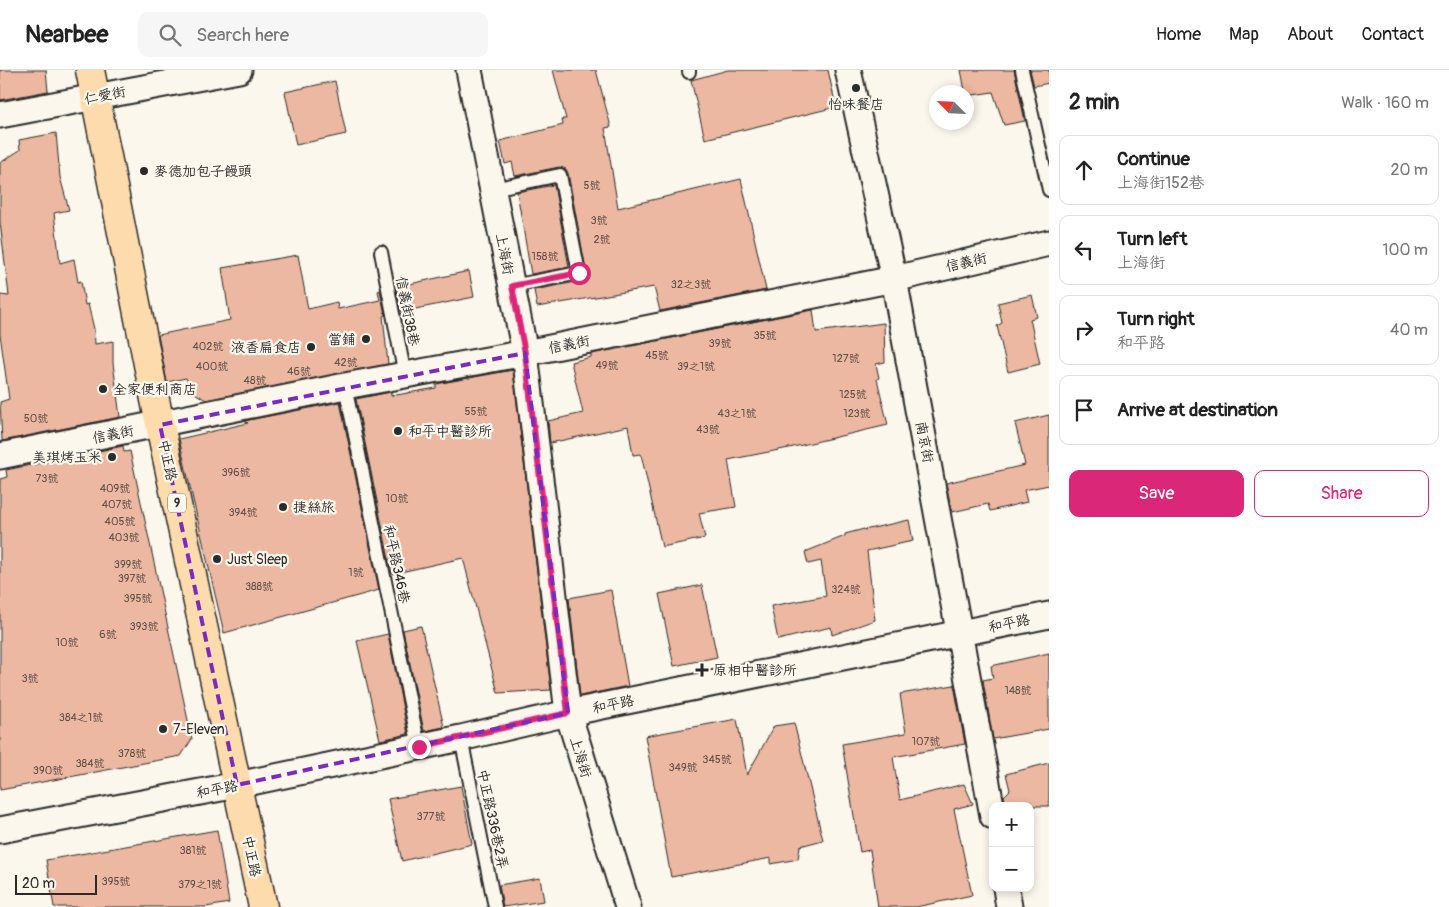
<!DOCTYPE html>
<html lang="en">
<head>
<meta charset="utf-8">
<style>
  body { margin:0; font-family:Pangolin,"LXGW WenKai TC",sans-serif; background:#f6f6f6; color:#222 }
  .controls { position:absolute; right:15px; bottom:15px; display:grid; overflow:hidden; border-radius:10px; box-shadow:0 2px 8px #0003 }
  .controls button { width:45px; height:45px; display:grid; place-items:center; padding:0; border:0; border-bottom:1px solid #e0e0e0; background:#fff; color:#222; font:25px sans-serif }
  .compass { position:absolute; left:929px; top:15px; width:45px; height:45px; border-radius:50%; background:#fff; box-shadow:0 2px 8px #0003; rotate:294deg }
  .scale { position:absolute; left:15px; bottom:12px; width:82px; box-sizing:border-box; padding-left:5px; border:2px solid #2b2b2b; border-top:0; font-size:14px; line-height:18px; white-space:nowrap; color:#2b2b2b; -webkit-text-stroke:4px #fbf7ec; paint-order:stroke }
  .stop { position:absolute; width:15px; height:15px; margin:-11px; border:4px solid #db2777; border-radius:50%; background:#fff }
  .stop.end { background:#db2777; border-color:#fff; box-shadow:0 1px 5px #0008 }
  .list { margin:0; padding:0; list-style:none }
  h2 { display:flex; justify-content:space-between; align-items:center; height:65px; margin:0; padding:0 20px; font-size:21px }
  h2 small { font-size:16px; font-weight:400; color:#767676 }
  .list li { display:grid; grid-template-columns:32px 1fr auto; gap:15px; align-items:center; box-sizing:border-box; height:70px; margin:0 10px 10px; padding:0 10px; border:1px solid #e0e0e0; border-radius:10px }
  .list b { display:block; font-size:19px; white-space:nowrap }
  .list p { margin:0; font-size:16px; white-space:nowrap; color:#767676 }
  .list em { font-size:16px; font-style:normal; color:#767676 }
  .actions { display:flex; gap:10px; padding:15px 20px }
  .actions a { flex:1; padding:11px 0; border:1px solid #db2777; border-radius:10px; text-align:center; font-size:18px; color:#db2777 }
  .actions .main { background:#db2777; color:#fff }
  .icon { flex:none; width:28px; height:28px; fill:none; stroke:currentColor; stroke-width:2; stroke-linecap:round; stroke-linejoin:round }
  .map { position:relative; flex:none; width:1049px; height:837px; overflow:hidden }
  header { display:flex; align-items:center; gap:30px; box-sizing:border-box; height:70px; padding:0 25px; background:#fff; border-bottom:1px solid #e0e0e0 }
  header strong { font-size:24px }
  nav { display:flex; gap:28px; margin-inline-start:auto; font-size:18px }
  .search { width:350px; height:45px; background:#f6f6f6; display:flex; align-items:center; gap:12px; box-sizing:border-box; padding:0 18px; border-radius:10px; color:#767676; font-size:19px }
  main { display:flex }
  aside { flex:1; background:#fff }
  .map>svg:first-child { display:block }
</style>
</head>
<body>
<header>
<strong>Nearbee</strong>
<div class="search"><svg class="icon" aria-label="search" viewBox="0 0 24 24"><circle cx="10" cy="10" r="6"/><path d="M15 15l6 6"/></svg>Search here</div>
<nav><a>Home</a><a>Map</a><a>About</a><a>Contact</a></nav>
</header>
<main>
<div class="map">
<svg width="1049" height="837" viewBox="0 0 1049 837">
  <rect width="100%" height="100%" fill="#fbf7ec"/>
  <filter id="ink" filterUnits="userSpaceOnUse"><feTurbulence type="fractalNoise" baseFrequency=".02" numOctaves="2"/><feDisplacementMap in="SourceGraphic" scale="10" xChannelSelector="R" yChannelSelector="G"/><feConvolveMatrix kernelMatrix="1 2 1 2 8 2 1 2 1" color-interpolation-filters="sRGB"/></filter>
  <g filter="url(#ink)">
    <path fill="#edb8a1" stroke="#2b2b2b" d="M0,0H46L48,21L0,30Z
      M553,0H596L611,57L605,58L618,138L741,109L766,220L660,241L654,217L537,237L534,220L581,211L587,205L568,103L566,99L559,97L515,106L512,92L505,94L500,71L563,55L562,49H566Z
      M728,0H828L836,37L705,69L691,10Z
      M961,0H1014L1025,51L1004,55L993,22L966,26Z
      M1030,0H1049V13L1034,16Z
      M335,11L346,64L296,75L285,22Z
      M56,63L60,107L69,140L54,143L60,193L74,189L78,212L81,211L85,235L88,234L94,259L95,274L113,271V293L120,347L2,371L0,332L9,329L0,264V225L9,226L0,152V93L20,80L19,70Z
      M554,115L569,197L531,204L517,122Z
      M298,185L308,239L337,232L338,239L380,230L378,221L380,220L385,245L383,246L388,294L206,330L193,322L186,308L167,312L158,265L230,250L222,198Z
      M469,201L474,227L401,242L396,217Z
      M1032,225L1037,247L1030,249L1040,294L1008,302L997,256L1002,253L998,233Z
      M813,240L816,262L884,253L885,292L876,294L879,308L877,309L888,355L789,378L728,390L736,437L699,443L705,468L662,477L641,384L633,385L628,356L550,373L548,351L583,343L571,292L591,287V284Z
      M513,300L551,620L498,623L463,488L392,504L356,329L391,322V326L436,318V314Z
      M340,332L379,520L224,563L179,369L248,353L244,351Z
      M1049,345V415L1024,420L1027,432L990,441L988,434L952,442L946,413L1025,395L1015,353Z
      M123,376L124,382L130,381L192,669L181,686L0,720V409L7,407L6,400Z
      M909,450L913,471L867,481L875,550L832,565L831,557L778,570L771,536L826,526L821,491L808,494L805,482L845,466V464L864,459V460Z
      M702,515L717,587L674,596L659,524Z
      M611,520L628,616L580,626L569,528Z
      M421,556L444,657L424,661L403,560Z
      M388,564L408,664L380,670L357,571Z
      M1049,583V659L993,669L983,610L993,608L991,596Z
      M954,615L965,674L893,687L900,730L964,714L973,734L954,739L972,825L916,837H878L870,780L860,782L842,674L906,663L900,624Z
      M737,649L747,705L774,656L794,653L823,770L800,776L798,789L771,794V788L671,807L645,666Z
      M1049,693V736H1006L1004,726L1010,720L1006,704Z
      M461,716L472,774L402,791L388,729Z
      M217,760L229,833L206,837H54L46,790Z
      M540,808L544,831L503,837L499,815Z"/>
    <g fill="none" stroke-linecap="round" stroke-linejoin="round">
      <g stroke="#2b2b2b" stroke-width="16">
        <path id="lane" d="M689,0V2
          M1022,0L1049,120
          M493,119L560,105L579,203L512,216
          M381,182L405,306
          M345,316L419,677
          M461,668L495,837"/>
      </g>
      <g stroke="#2b2b2b" stroke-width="29">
        <path id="street" d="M469,0L525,283L568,643L628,837
          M848,0L894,209L993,746
          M0,45L239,0
          M0,386L345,316L525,283L894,209L1049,173
          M0,760L237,715L461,668L568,643L1049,545
          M1006,818L1009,837"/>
      </g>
      <g stroke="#2b2b2b" stroke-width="31">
        <path id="primary" d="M90,0L160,355L263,837"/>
      </g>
      <use href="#lane" stroke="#fbf7ec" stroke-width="12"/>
      <use href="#street" stroke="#fbf7ec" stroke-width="25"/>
      <use href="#primary" stroke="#fedbac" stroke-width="28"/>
    </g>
  </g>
  <g fill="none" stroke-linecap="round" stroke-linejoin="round" filter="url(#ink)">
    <path stroke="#db2777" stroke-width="6" d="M419,677L568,643L525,283L512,216L579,203"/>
  </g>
  <path fill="none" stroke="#7b2cbf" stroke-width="4" stroke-dasharray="10 6" stroke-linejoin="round" d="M525,283L568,643L237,715L160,355Z"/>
  <g fill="#2b2b2b" stroke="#fbf7ec" stroke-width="2">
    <circle cx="856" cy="18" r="5"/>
    <circle cx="144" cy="101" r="5"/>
    <circle cx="366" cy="269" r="5"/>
    <circle cx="311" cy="277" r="5"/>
    <circle cx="103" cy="319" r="5"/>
    <circle cx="398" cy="361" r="5"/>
    <circle cx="112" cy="387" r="5"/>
    <circle cx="283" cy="437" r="5"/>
    <circle cx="217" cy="489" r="5"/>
    <path d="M699.5 592.5h5v5h5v5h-5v5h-5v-5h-5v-5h5z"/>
    <circle cx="163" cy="659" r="5"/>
  </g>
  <g text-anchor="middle" stroke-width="4.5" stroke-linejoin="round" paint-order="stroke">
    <g font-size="11" fill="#5c4e48">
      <text x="592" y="119">5號</text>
      <text x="599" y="154">3號</text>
      <text x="602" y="173">2號</text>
      <text x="545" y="190">158號</text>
      <text x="691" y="218">32之3號</text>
      <text x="765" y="269">35號</text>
      <text x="720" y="277">39號</text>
      <text x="208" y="280">402號</text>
      <text x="657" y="289">45號</text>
      <text x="846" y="292">127號</text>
      <text x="346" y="296">42號</text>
      <text x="607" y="299">49號</text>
      <text x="212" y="300">400號</text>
      <text x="696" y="300">39之1號</text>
      <text x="299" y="305">46號</text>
      <text x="255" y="314">48號</text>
      <text x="853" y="328">125號</text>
      <text x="476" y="345">55號</text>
      <text x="737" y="347">43之1號</text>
      <text x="857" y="347">123號</text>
      <text x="36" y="352">50號</text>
      <text x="708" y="363">43號</text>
      <text x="236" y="406">396號</text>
      <text x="47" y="412">73號</text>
      <text x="115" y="422">409號</text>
      <text x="397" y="432">10號</text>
      <text x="117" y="438">407號</text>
      <text x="243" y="446">394號</text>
      <text x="120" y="455">405號</text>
      <text x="124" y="471">403號</text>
      <text x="128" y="498">399號</text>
      <text x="356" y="506">1號</text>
      <text x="132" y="512">397號</text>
      <text x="259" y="520">388號</text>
      <text x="846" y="523">324號</text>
      <text x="138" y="532">395號</text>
      <text x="144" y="560">393號</text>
      <text x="108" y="568">6號</text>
      <text x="67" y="576">10號</text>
      <text x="30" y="612">3號</text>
      <text x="1018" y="624">148號</text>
      <text x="81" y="651">384之1號</text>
      <text x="926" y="675">107號</text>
      <text x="132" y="687">378號</text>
      <text x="717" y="693">345號</text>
      <text x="90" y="697">384號</text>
      <text x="683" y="701">349號</text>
      <text x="48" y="704">390號</text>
      <text x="431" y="750">377號</text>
      <text x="193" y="784">381號</text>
      <text x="116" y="815">395號</text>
      <text x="200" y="818">379之1號</text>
    </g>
    <rect fill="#fbf7ec" stroke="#696865" stroke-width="1" x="168" y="423.5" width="18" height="19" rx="4"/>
    <g font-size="12" font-weight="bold" fill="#2b2b2b">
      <text x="177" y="437">9</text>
    </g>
    <g font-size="14" fill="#2b2b2b" stroke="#fbf7ec">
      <text transform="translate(105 25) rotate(-11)" y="5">仁愛街</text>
      <text transform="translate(505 184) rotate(79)" y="5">上海街</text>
      <text transform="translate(966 192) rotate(-13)" y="5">信義街</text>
      <text transform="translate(408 241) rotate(79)" y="5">信義街38巷</text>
      <text transform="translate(569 274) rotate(-11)" y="5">信義街</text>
      <text transform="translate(113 364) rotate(-11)" y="5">信義街</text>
      <text transform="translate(925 372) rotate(79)" y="5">南京街</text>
      <text transform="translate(168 390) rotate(78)" y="5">中正路</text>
      <text transform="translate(397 494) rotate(78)" y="5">和平路346巷</text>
      <text transform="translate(1009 553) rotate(-12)" y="5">和平路</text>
      <text transform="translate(613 634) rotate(-12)" y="5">和平路</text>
      <text transform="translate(581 687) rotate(73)" y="5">上海街</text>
      <text transform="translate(217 719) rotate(-11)" y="5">和平路</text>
      <text transform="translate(493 749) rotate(78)" y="5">中正路336巷2弄</text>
      <text transform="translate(252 786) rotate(78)" y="5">中正路</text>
    </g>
    <g font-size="14" fill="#2b2b2b" stroke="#fbf7ec" text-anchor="start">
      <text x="856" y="39" text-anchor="middle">怡味餐店</text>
      <text x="154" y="106">麥德加包子饅頭</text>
      <text x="356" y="274" text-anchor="end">當鋪</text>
      <text x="301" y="282" text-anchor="end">液香扁食店</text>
      <text x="113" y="324">全家便利商店</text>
      <text x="408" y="366">和平中醫診所</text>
      <text x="102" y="392" text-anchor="end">美琪烤玉米</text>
      <text x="293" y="442">捷絲旅</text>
      <text x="227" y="494">Just Sleep</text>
      <text x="713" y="605">原相中醫診所</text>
      <text x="173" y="664">7-Eleven</text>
    </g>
  </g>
</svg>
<div class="controls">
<button>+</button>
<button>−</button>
</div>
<svg class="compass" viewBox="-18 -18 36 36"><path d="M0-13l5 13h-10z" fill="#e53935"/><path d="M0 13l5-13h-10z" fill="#767676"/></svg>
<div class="scale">20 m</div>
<div class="stop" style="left:579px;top:203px"></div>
<div class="stop end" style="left:419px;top:677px"></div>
</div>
<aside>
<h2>2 min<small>Walk · 160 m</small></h2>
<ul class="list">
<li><svg class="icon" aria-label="ahead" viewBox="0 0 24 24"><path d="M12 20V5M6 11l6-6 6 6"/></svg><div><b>Continue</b><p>上海街152巷</p></div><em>20 m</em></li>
<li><svg class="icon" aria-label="left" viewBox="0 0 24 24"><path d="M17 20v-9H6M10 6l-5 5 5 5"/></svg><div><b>Turn left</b><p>上海街</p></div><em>100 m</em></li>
<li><svg class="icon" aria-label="right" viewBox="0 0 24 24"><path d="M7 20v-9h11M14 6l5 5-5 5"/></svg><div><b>Turn right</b><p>和平路</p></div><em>40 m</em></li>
<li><svg class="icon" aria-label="arrive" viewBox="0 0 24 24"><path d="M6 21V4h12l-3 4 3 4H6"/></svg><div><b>Arrive at destination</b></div></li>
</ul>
<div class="actions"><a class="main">Save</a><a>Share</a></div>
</aside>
</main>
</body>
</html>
